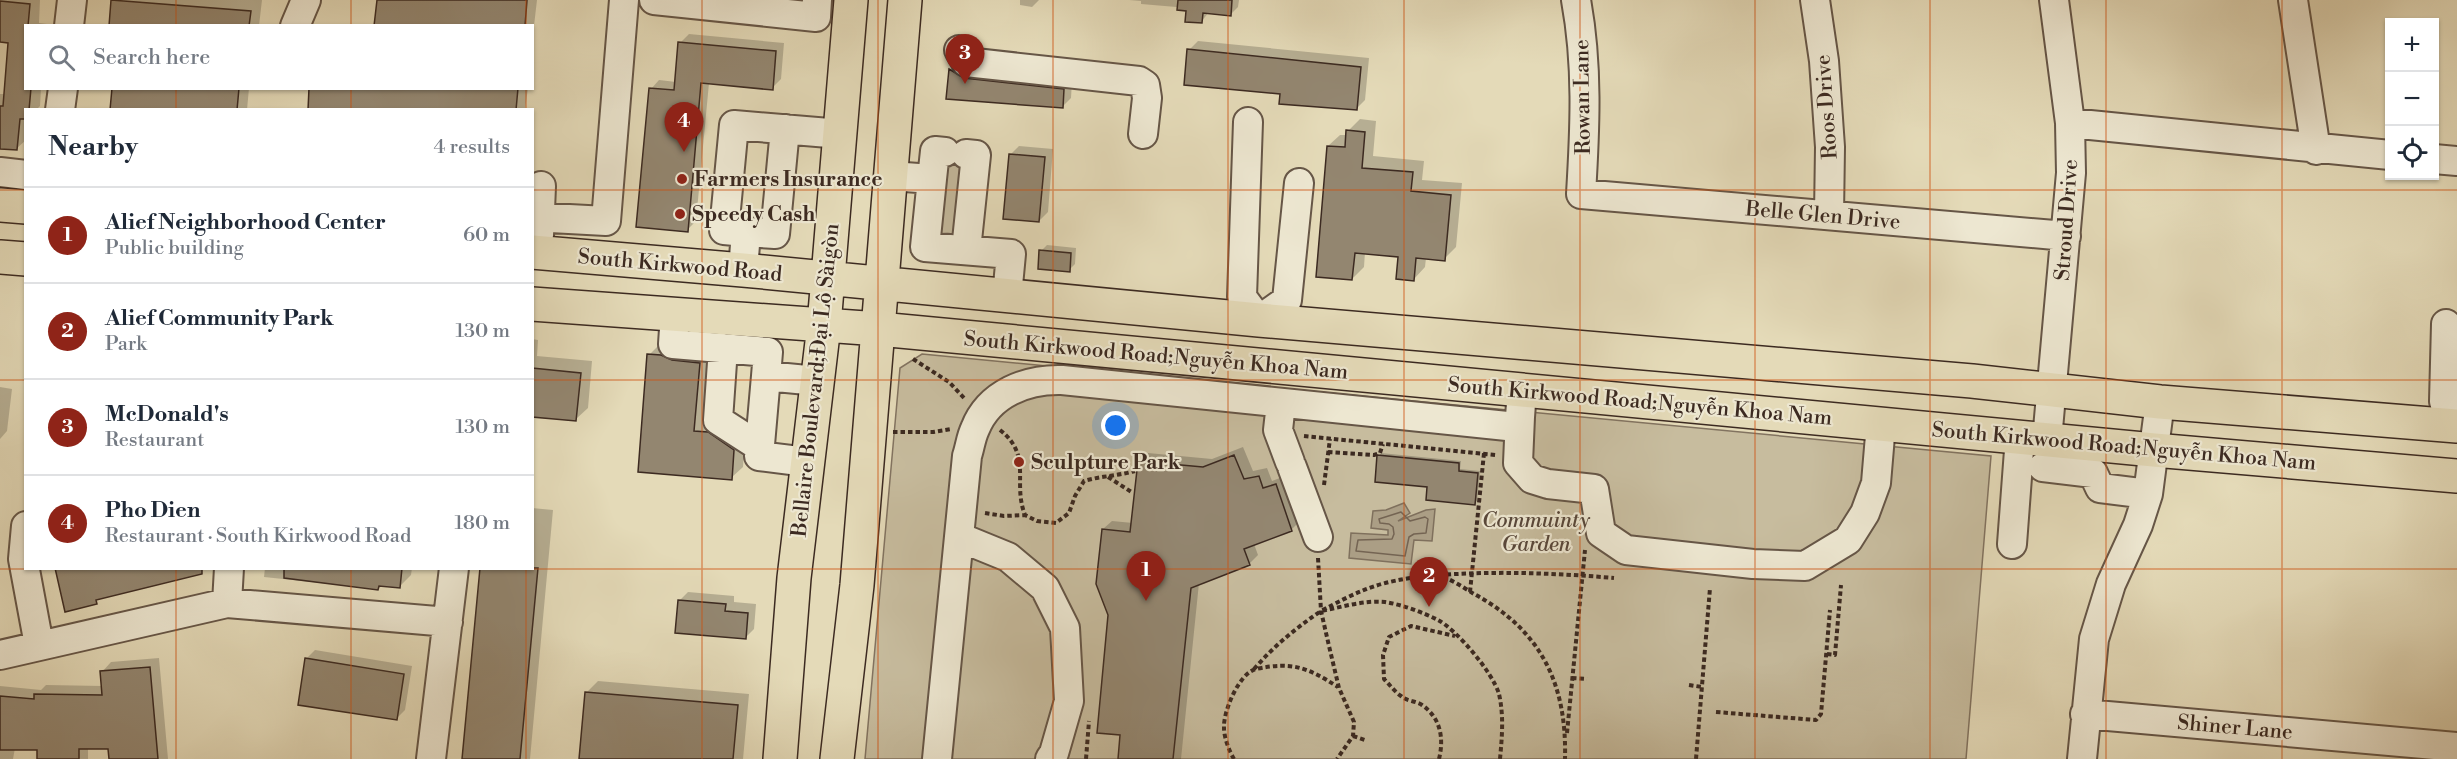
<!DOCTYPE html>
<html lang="en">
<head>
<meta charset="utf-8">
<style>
  body { margin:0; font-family:"Libre Bodoni",serif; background:#f6f6f7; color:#1f2937 }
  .controls { position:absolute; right:18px; top:18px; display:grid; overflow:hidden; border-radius:0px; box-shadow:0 2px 4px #0004 }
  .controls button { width:54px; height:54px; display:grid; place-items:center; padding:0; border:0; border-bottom:2px solid #e0e1e3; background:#fff; color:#1f2937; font:30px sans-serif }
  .you { position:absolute; left:1116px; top:426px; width:21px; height:21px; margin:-15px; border:4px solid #fff; border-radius:50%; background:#1a73e8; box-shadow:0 0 0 9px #1a73e833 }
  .badge { display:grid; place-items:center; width:39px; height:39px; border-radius:50%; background:#8f2418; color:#fff; font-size:20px; font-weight:700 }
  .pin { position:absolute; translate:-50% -50px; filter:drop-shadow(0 2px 3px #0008) }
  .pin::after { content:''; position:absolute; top:32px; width:21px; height:18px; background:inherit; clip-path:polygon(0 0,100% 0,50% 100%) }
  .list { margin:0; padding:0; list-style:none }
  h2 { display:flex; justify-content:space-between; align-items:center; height:78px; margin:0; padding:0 24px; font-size:26px }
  h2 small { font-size:20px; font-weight:400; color:#747a83 }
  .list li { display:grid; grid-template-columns:39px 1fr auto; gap:18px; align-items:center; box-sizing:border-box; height:96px; padding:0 24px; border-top:2px solid #e0e1e3 }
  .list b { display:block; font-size:22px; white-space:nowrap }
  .list p { margin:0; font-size:20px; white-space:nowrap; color:#747a83 }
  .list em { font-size:20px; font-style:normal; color:#747a83 }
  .icon { flex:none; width:33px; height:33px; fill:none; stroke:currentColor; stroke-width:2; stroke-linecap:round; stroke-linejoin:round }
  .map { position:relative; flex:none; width:2457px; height:759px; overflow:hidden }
  .search { position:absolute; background:#fff; box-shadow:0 2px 4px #0004; left:24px; top:24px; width:510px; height:66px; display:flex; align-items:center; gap:15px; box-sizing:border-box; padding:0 21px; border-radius:0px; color:#747a83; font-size:22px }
  .panel { position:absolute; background:#fff; box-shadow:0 2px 4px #0004; left:24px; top:108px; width:510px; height:462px; border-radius:0px }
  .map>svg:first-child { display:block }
</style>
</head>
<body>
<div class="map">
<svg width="2457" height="759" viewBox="0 0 2457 759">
  <rect width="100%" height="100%" fill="#e4dab8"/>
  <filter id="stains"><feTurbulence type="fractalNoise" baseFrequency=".00333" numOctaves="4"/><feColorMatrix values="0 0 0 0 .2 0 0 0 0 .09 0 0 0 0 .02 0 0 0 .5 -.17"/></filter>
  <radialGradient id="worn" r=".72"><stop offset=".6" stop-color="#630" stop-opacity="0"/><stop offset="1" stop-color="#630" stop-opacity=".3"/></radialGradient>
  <path fill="#c7bc9e" stroke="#827360" stroke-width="1.5" d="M922,354L1991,456L1966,759H865L900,368Z"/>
  <path fill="#ab9e85" stroke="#7f705d" stroke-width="1.5" d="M1404,503L1410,513L1398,521L1426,510L1435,509L1432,541L1414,540L1411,564L1349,558L1351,533L1388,535V530L1371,528L1373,511L1386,510Z"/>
  <path fill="#0003" d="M0,0H40L39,23L47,24V26H26V88H41L40,106L36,110H26V140L16,149L0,147V94H5L10,42L0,41Z
    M113,0H262L259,26H111Z
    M378,0H537L532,43V26H376Z
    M1020,0H1039L1032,7L1020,5Z
    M1129,0H1239L1238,7L1230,15L1209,12L1201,22L1188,8L1141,4V1Z
    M689,34L784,43L781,79L772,88L709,83L696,221L687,230L651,89L659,80L676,82L680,43Z
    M1198,41L1369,58L1365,100L1356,109L1282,93L1189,50Z
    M958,61L1072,81L1071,98L1062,107L948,98L950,70Z
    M113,88H249L247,110H111Z
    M311,88H528L525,110H309Z
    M1360,119L1376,121L1373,156L1424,161L1422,180L1462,183L1456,247L1444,259L1426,258L1425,267L1414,279L1400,255L1365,252L1364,267L1352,279L1328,146L1340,135H1348V131Z
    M1019,146L1053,149L1048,212L1039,221L1010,155Z
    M1047,245L1076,248L1075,264L1069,270L1041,251Z
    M532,339L538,340L537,356L592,361L588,408L576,419L532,415Z
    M661,343L711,352L705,420L745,438L743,467L731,478L639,471L649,355Z
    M0,387L12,389L7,431L0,439Z
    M1243,447L1253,471L1267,468L1272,481L1285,476L1300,521L1291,530L1254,544L1258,555L1249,564L1199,583L1181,759H1120L1122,734L1103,529L1112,521L1133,523L1140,462L1148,453L1212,459Z
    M1381,453L1461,461L1460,469L1480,471L1477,501L1474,503L1379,456Z
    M532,508L553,510L530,759H464L532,568Z
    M265,568H412L411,575L399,587L382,585L378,589L264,577Z
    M688,592L734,596V602L756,604L754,629L745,638L679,601Z
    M315,650L412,666L405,710L396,719L307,658Z
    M159,658L168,759H111L110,747H88V759H38L39,749L15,748L13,759H0V686L41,690L46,685L103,686L102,672L111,662Z
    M598,681L749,694L743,759H580L586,693Z"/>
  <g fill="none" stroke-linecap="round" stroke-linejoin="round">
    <path stroke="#746453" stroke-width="1.5" d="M1401,512L1410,521L1425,517L1428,519L1426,533L1414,534L1409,537L1405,556L1356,551L1358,540L1392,539L1394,534L1393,527L1389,524L1380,523L1379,519Z"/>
  </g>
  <path fill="#938670" stroke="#3c2a21" stroke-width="1.5" d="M111,0L251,11L249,26H109Z
    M377,0H527L525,26H374Z
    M1178,0H1232L1231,16L1203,13L1202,23L1185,22L1186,11L1177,10Z
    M0,1L30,4L28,26H26V88H31L29,110H26V119H20L17,150L0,149V106H3L8,43L0,42Z
    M678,42L776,51L773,90L701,83L688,232L636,227L649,88L674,90Z
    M1187,49L1361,67L1357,110L1279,104L1280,94L1184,85Z
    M949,69L964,78L1064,89L1063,108L946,99Z
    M112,88H239L237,110H110Z
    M309,88H518L516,110H308Z
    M1346,130L1365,132L1362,168L1413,172L1411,191L1451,195L1445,261L1416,258L1414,281L1396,279L1398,257L1355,253L1352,280L1316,277L1327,146L1345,147Z
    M1009,154L1045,157L1039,222L1003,219Z
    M1039,250L1071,253L1070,272L1038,269Z
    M647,354L661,355L672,360L700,363L694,431L708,432L734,450L732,480L638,472Z
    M532,368L581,373L576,421L532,417Z
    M1234,455L1244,479L1259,476L1263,488L1276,484L1292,531L1244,549L1250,565L1191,588L1173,759H1118L1120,735L1097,733L1108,615L1096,584L1102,529L1130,532L1138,461L1203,467Z
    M1377,455L1459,463V471L1478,473L1475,505L1426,500L1427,487L1375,482Z
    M55,568H202V574L96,600L97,604L65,612Z
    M284,568H402L400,588L379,586L378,590L284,578Z
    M480,568H538L520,759H462Z
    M678,600L726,604L725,611L748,613L746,639L675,633Z
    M305,658L404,674L397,720L298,705Z
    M150,667L158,759H109L108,749H79V759H37V750H0V696L34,699V694L102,695L100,671Z
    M585,692L738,705L733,759H579Z"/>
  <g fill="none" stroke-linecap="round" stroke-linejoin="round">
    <path stroke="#c2b79a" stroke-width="28" stroke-dasharray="28 14" stroke-linecap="butt" d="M943,169L964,171
      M941,193L962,195
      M938,218L960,220"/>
    <g stroke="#665647" stroke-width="32">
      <path id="minor" d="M654,0L816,17L817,0
        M1576,0C1588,65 1585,128 1581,194L2066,236
        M1815,0L1824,61L1830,147L1829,215
        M2293,0L2316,150
        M69,26L72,0
        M295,26L306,0
        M959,50L966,62L1139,81L1145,85L1147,98L1143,134
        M60,110L63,88
        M1248,122L1242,297L1259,320L1287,300L1299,183
        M2070,123L2390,155
        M966,154L976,155L966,250
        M2434,159L2457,161
        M0,172L26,175
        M891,176L932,179L925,247L1011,254L1007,296
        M932,179L935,151L945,152
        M532,217L606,221L624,0
        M746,232L775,234L785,129
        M539,235L541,186
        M743,270L746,232L724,230L734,125L841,134
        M675,314L673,344L768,352L766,376
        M2446,324L2444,401L2450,425
        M723,348L718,420L760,447
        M1281,403L1278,430L1290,462
        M1520,417L1518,463L1532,479L1548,484L1594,489L1601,533L1626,550L1753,564L1805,566L1848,540L1865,513L1876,483L1881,424
        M2047,440L2071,173L2070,123L2054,0
        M807,462L759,456L766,376L817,381
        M1292,467L1318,537
        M2043,467L2093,473L2100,488L2148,494
        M26,526L23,559L39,645
        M959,537L1008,557L1045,588L1065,628L1069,701L1054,753L1050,759
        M2012,544L2020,437
        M227,603L229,568
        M0,655L227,603L448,622
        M2085,714L2457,747
        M431,759L454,568
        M937,759L967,456C970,447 971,437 975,429C989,393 1027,379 1062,380L1507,426L1516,424L1520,417L1522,390
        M2082,759L2094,639L2111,584L2138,525L2148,494L2160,402"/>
    </g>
    <g stroke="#3c2a21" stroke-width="36">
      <path id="major" d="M0,205L26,207
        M532,252L743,270L1259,320L1972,381L2160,402L2457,426
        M0,257L26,259
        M532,304L879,329L2154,450L2457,476
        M780,759L794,578L824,325L851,0
        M837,759L857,585L905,0"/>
    </g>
    <path stroke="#3c2a21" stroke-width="4" stroke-dasharray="4.5 3" stroke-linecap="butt" d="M913,359L949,382L966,400
      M1000,430C1033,456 1012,482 1025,515L1037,521L1056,523L1069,513L1075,496L1084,481C1101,476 1117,476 1135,471
      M893,432H933L951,429
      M1304,436L1496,455
      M1328,452L1374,455L1380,453L1383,444
      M1108,477L1133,493
      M1324,485L1330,439
      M985,513L1004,516L1025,515
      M1318,558L1321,611L1329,646L1339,688L1354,722L1353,736L1337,759
      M1439,575C1498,571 1555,573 1614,578
      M1470,592L1484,453
      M1827,654L1835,655L1841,585
      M1254,669C1274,646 1296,628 1321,611
      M1572,678L1587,679
      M1689,685L1702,687
      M1716,712L1816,720L1821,714L1830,610
      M1567,733L1585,550
      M1353,736L1365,740
      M1086,759L1089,721
      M1234,759C1229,751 1224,737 1224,728C1223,712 1239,673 1256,669C1293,661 1308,668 1338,687
      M1439,759C1444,739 1441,718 1422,705C1416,701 1406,701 1401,696C1395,692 1390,685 1384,679L1383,655L1389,637L1411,626L1455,636
      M1500,759C1502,737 1504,716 1499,694C1493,673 1457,630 1438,620C1422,612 1403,605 1385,602C1364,600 1342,607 1321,611C1355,593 1372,584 1410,578C1419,577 1429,574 1437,576C1449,577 1464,588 1474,594C1541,630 1567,684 1565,759
      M1696,759L1710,588"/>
    <use href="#minor" stroke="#ede7d1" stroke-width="28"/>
    <use href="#major" stroke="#e4dab8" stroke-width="33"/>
  </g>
  <path fill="none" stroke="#ce520f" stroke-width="1.5" stroke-opacity="0.55" d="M176,0V26M351,0V26M526,0V26M702,0V759M878,0V759M1053,0V759M1228,0V759M1404,0V759M1580,0V759M1755,0V759M1930,0V759M2106,0V759M2282,0V759M176,88V110M351,88V110M526,88V110M0,190H26M532,190H2457M0,380H26M532,380H2457M176,568V759M351,568V759M526,568V759M0,569H2457"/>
  <g fill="#8f2418" stroke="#ede7d1" stroke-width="2">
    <circle cx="682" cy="179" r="6"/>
    <circle cx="680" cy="214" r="6"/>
    <circle cx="1019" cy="462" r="6"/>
  </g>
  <g text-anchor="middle" stroke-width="4.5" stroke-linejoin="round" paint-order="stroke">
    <g font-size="21" fill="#3c2a21" stroke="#ede7d1">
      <text transform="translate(1582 97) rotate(-91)" y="7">Rowan Lane</text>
      <text transform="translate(1826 107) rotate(-94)" y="7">Roos Drive</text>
      <text transform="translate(1823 215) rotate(5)" y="7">Belle Glen Drive</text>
      <text transform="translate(2066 220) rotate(-86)" y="7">Stroud Drive</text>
      <text transform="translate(680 265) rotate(5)" y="7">South Kirkwood Road</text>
      <text transform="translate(1156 355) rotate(5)" y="7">South Kirkwood Road;Nguyễn Khoa Nam</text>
      <text transform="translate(815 380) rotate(-84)" y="7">Bellaire Boulevard;Đại Lộ Sàigòn</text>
      <text transform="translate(1640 401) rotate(5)" y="7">South Kirkwood Road;Nguyễn Khoa Nam</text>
      <text transform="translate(2124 446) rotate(5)" y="7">South Kirkwood Road;Nguyễn Khoa Nam</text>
      <text transform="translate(2235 727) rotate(5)" y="7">Shiner Lane</text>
    </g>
    <g font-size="21" font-weight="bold" fill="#3c2a21" stroke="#ede7d1" text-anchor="start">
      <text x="694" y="186">Farmers Insurance</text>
      <text x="692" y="221">Speedy Cash</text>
      <text x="1031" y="469">Sculpture Park</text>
    </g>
    <g font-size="21" font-style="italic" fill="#58473a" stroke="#ede7d1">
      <text x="1536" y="527">Commuinty<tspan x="1536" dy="24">Garden</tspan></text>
    </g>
  </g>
  <rect width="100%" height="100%" filter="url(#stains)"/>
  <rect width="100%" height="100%" fill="url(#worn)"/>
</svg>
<div class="controls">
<button>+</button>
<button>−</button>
<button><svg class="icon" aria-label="locate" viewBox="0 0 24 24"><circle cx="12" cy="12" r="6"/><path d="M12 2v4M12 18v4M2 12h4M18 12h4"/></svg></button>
</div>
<div class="you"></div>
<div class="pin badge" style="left:1146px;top:601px">1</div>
<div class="pin badge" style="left:1429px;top:607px">2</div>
<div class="pin badge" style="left:965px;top:84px">3</div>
<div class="pin badge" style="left:684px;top:152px">4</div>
<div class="search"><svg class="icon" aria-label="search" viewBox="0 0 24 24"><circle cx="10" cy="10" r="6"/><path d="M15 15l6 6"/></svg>Search here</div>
<section class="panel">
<h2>Nearby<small>4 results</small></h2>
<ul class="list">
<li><span class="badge">1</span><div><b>Alief Neighborhood Center</b><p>Public building</p></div><em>60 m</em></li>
<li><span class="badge">2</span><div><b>Alief Community Park</b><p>Park</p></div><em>130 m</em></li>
<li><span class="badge">3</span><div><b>McDonald's</b><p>Restaurant</p></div><em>130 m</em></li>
<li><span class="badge">4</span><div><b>Pho Dien</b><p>Restaurant · South Kirkwood Road</p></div><em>180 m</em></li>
</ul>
</section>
</div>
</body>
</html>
